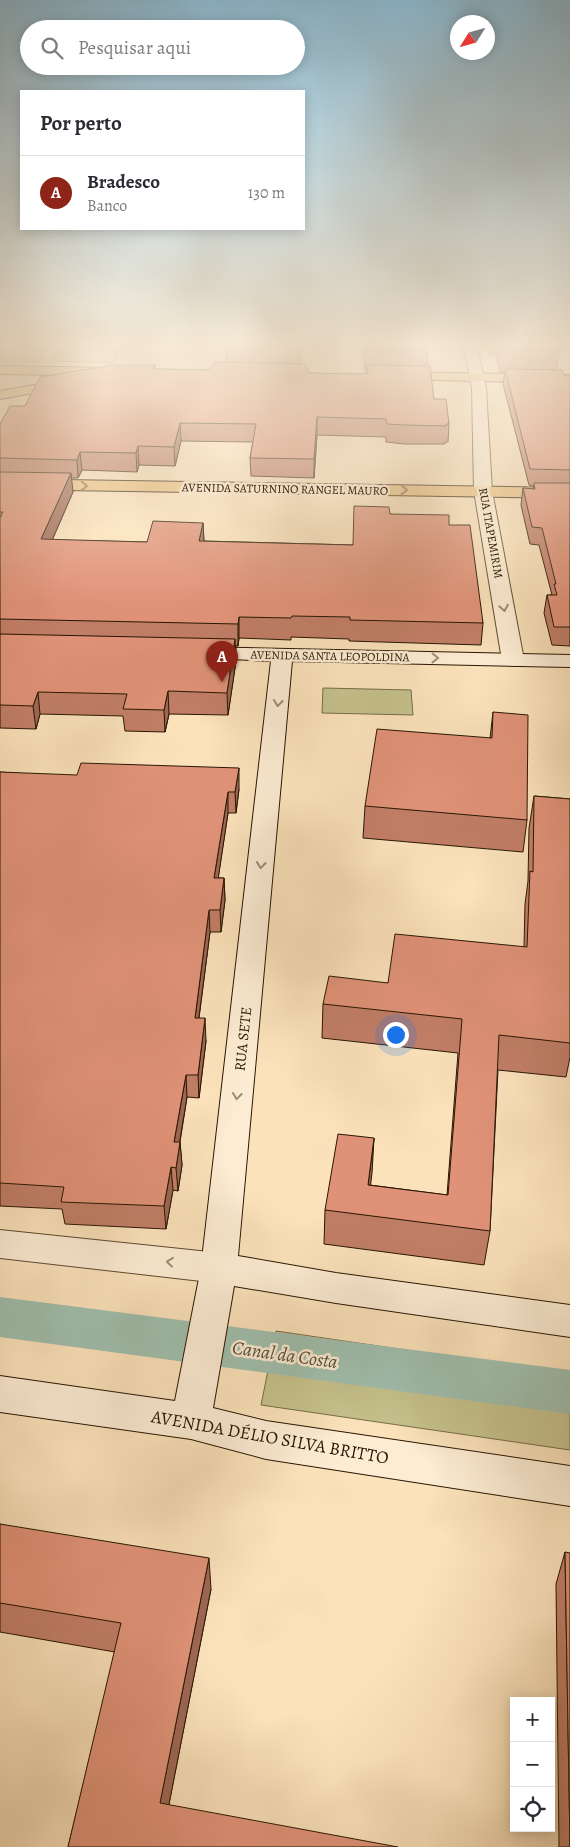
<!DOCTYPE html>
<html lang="pt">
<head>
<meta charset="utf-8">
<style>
  body { margin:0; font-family:Alegreya,serif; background:#f2f2f3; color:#2b2b33 }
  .controls { position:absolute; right:15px; bottom:15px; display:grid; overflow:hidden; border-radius:0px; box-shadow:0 2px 12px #0003 }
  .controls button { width:45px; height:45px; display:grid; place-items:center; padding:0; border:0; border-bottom:1px solid #e1e1e2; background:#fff; color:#2b2b33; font:25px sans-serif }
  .compass { position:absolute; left:450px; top:15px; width:45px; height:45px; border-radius:50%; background:#fff; box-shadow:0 2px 12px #0003; rotate:233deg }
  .you { position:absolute; left:395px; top:1034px; width:18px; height:18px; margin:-12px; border:4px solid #fff; border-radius:50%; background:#1a73e8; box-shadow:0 0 0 8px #1a73e833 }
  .badge { display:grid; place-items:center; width:32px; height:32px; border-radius:50%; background:#8f2418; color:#fff; font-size:16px; font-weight:700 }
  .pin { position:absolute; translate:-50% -41px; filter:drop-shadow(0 1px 2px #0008) }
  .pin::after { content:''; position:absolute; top:26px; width:18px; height:15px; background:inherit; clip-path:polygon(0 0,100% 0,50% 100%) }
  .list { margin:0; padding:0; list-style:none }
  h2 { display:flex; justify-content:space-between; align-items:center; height:65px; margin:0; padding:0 20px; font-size:21px }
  h2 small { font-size:16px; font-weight:400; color:#7c7c81 }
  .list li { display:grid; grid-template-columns:32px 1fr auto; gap:15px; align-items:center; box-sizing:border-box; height:75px; padding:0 20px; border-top:1px solid #e1e1e2 }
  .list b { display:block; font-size:19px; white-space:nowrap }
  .list p { margin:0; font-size:16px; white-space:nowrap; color:#7c7c81 }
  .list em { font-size:16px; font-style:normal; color:#7c7c81 }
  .icon { flex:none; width:28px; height:28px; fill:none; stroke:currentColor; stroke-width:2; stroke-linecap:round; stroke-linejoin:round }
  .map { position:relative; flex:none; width:570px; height:1847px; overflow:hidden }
  .search { position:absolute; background:#fff; box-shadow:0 2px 12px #0003; left:20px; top:20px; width:285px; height:55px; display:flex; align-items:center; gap:12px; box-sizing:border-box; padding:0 18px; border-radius:28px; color:#7c7c81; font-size:19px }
  .panel { position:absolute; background:#fff; box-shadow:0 2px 12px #0003; left:20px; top:90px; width:285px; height:140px; border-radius:0px }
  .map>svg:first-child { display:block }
</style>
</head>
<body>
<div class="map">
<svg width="570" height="1847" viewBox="0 0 570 1847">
  <rect width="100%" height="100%" fill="#fbe2bb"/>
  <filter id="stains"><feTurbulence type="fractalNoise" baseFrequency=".004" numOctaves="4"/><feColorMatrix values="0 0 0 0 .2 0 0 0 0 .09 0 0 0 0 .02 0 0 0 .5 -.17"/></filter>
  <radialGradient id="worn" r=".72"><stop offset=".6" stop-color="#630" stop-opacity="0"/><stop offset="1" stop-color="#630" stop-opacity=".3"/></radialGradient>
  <path fill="#c5c18c" stroke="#766c46" d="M0,345H49L40,362H0Z
    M58,350L118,351L113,363L52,361Z
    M323,688L411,690L413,715L322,713Z
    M276,1331L570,1374V1450L261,1405Z"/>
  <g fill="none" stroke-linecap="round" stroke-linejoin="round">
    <path fill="#9fbead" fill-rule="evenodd" d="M0,1297L570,1370V1414L0,1337Z"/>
    <g stroke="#5d4930" stroke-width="2">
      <path id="street" d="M463,345H477L486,388L492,491L524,660L520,664L513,666L506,664L502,660L474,491L472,388Z
        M0,1230L219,1253L232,1257L237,1268L232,1279L219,1283L0,1258Z"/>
    </g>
    <g stroke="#281601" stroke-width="2">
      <path id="secondary" d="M199,647L570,655V667L292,661L238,1256L336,1273L570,1305V1337L336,1303L234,1286L213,1408L266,1421L570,1466V1506L266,1459L191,1439L0,1412V1376L175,1401L201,1268L271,661L192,657L188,653L192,649Z"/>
    </g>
    <g stroke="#281601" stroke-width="2">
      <path id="primary" d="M0,366L116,368L123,372L116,376L0,374Z
        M394,372L570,375V383L389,379L387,376Z
        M68,379L73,380L75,383L73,386L0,399V391Z
        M0,479L570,488V498L0,489Z"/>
    </g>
    <use href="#street" fill="#fcecd3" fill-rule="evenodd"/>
    <use href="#secondary" fill="#fcecd3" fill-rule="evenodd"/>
    <use href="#primary" fill="#eec17e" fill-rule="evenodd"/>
  </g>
  <path fill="#c17e67" stroke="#281601" d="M226,345H301V364L309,373L358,374L367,373V370H365L363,345H427L428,350L427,366L434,399L449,424L448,442H445V444H404L386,442V437L317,435L314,478L251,476L250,458L253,442L181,441L175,466L139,465L137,472L82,470L78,478H71L73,492L52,540L147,542L203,523L204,541L352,545L390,514L449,525L483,623L481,645L349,641V639L291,637V640L239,638L238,646H236V661L228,715L169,714L165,732L125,731L123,716L40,714L36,729L0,728V424L25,406L155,365V369L209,370L226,362Z
    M487,345H556L559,352L556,370L564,375H570V646L552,645L544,613L547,595H552L539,545L530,544L521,505L523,488L533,489L534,486L529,485L503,384L505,372H500L496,354H489Z
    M493,712L527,820L523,852L363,838L365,806L490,738Z
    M0,772L239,789L236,813H228L218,878H224L225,900L221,932H210L199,1018L206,1041L199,1098L187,1097L180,1142L182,1165L178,1191L173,1190L166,1229L65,1224L62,1209L0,1206Z
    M534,796L570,799V1057L566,1077L498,1070L490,1231L484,1265L324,1244L325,1210L374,1138L370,1185L447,1195L458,1053L322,1038L323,1004L388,983L524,947L525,904L528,881L529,828Z
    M0,1524L211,1589L169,1804L68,1847L115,1652L0,1632Z
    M565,1552L570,1847H559L556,1584Z"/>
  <path fill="#9d6654" stroke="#281601" d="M317,417V435L314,478V459Z
    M180,423L181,441L175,466L174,447Z
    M138,446L139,465L137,472L136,453Z
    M80,452L82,470L78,478L77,460Z
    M71,473L73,492L44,559L41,539Z
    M203,523L204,543L199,541Z
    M239,617V638L238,646V624Z
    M235,639L236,661L228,715L227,693Z
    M168,691L169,714L165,732L164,710Z
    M38,692L40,714L36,729L33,706Z
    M239,768V789L236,813L235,792Z
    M228,792V813L215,900L214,878Z
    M224,878L225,900L221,932L220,910Z
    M209,910L210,932L196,1040L195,1018Z
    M205,1018L206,1041L199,1098L198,1075Z
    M186,1075L187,1097L176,1164L174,1142Z
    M374,1138L372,1173L367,1215L368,1185Z
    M180,1142L182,1165L178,1191L176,1168Z
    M171,1167L173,1190L166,1229L164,1206Z
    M209,1558L211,1589L164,1830L160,1803Z"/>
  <path fill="#e09278" stroke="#281601" d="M366,345H427L428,350L366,349Z
    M501,345H556L559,352L502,351Z
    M215,362L305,364L309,373L358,374L368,373L367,365L430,366L434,399H446L449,424H446V426L405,425L387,424L386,419L317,417L314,459L250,458L256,424L180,423L174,447L138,446L136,453L80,452L77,460L0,458V424L10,406H25L40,377L112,365H155L154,369L209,370Z
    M505,369L562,370L564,375H570V470L530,469Z
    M0,472L71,473L41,539L147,542L153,521L203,523L199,541L353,545L354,506L389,507L390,514L449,515V525H470L483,623L350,620V617L292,616L291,618L239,617L238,624L0,619V518L3,512H0Z
    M534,483H570V627H554L547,595H557L554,584H556L542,528L532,527L523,488L535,489Z
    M0,634L235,639L227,693L168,691L164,710L123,709L127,694L38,692L33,706L0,705Z
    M493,712L528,715L527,820L365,806L377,729L492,738Z
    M81,763L239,768L235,792H228L214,878H224L220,910H209L195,1018H205L198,1075H186L174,1142H180L176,1168L171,1167L164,1206L61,1202L64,1187L0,1183V772L77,775Z
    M534,796L570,799V1043L499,1035L490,1231L325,1210L338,1134L374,1138L368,1185L448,1195L462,1019L323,1004L329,976L388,983L395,934L527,947L530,871L533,872Z
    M0,1524L209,1558L160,1803L398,1847H68L121,1623L0,1603Z
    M565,1552L570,1553V1847Z"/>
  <defs><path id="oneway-chevron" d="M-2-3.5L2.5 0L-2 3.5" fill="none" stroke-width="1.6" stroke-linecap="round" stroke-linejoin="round" transform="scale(1.25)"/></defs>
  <g stroke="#8b6c40">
    <use href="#oneway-chevron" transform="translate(84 486) rotate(1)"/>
    <use href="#oneway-chevron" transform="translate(404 490) rotate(1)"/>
  </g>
  <g stroke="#9d8c74">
    <use href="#oneway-chevron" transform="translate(504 608) rotate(80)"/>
    <use href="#oneway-chevron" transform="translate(435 658) rotate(1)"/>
    <use href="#oneway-chevron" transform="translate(278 703) rotate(96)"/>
    <use href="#oneway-chevron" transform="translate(261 865) rotate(96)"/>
    <use href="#oneway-chevron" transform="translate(237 1096) rotate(96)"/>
    <use href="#oneway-chevron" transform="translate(170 1262) rotate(-174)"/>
  </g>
  <linearGradient id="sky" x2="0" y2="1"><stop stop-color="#8bb8d0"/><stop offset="0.57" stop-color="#fdf2e0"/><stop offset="1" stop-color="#fdf2e0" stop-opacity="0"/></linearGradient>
  <rect width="570" height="604" fill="url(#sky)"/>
  <g text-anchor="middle" stroke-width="5" stroke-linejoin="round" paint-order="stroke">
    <g font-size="12" fill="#281601" stroke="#fcecd3">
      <text transform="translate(285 489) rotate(1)" y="4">AVENIDA SATURNINO RANGEL MAURO</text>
      <text transform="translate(491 533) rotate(80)" y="4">RUA ITAPEMIRIM</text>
      <text transform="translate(330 656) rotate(1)" y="4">AVENIDA SANTA LEOPOLDINA</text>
    </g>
    <g font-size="15" fill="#281601" stroke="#fcecd3">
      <text transform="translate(243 1039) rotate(-84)" y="5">RUA SETE</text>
    </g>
    <g font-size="18" fill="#281601" stroke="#fcecd3">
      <text transform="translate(270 1437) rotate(10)" y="6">AVENIDA DÉLIO SILVA BRITTO</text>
    </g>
    <g font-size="19" font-style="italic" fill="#52513d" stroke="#fcecd3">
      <text transform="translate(285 1354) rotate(8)" y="7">Canal da Costa</text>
    </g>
  </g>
  <rect width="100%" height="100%" filter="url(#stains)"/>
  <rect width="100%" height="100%" fill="url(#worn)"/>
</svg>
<div class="controls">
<button>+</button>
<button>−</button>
<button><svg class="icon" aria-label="locate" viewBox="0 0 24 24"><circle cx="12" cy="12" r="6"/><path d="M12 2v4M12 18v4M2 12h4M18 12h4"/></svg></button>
</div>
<svg class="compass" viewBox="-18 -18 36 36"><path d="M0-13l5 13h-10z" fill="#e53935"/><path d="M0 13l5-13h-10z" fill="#7c7c81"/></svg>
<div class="you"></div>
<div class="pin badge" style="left:222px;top:682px">A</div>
<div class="search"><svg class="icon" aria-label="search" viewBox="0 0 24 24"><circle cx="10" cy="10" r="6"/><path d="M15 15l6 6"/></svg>Pesquisar aqui</div>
<section class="panel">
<h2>Por perto<small></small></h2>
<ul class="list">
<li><span class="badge">A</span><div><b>Bradesco</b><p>Banco</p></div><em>130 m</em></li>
</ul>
</section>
</div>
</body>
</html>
